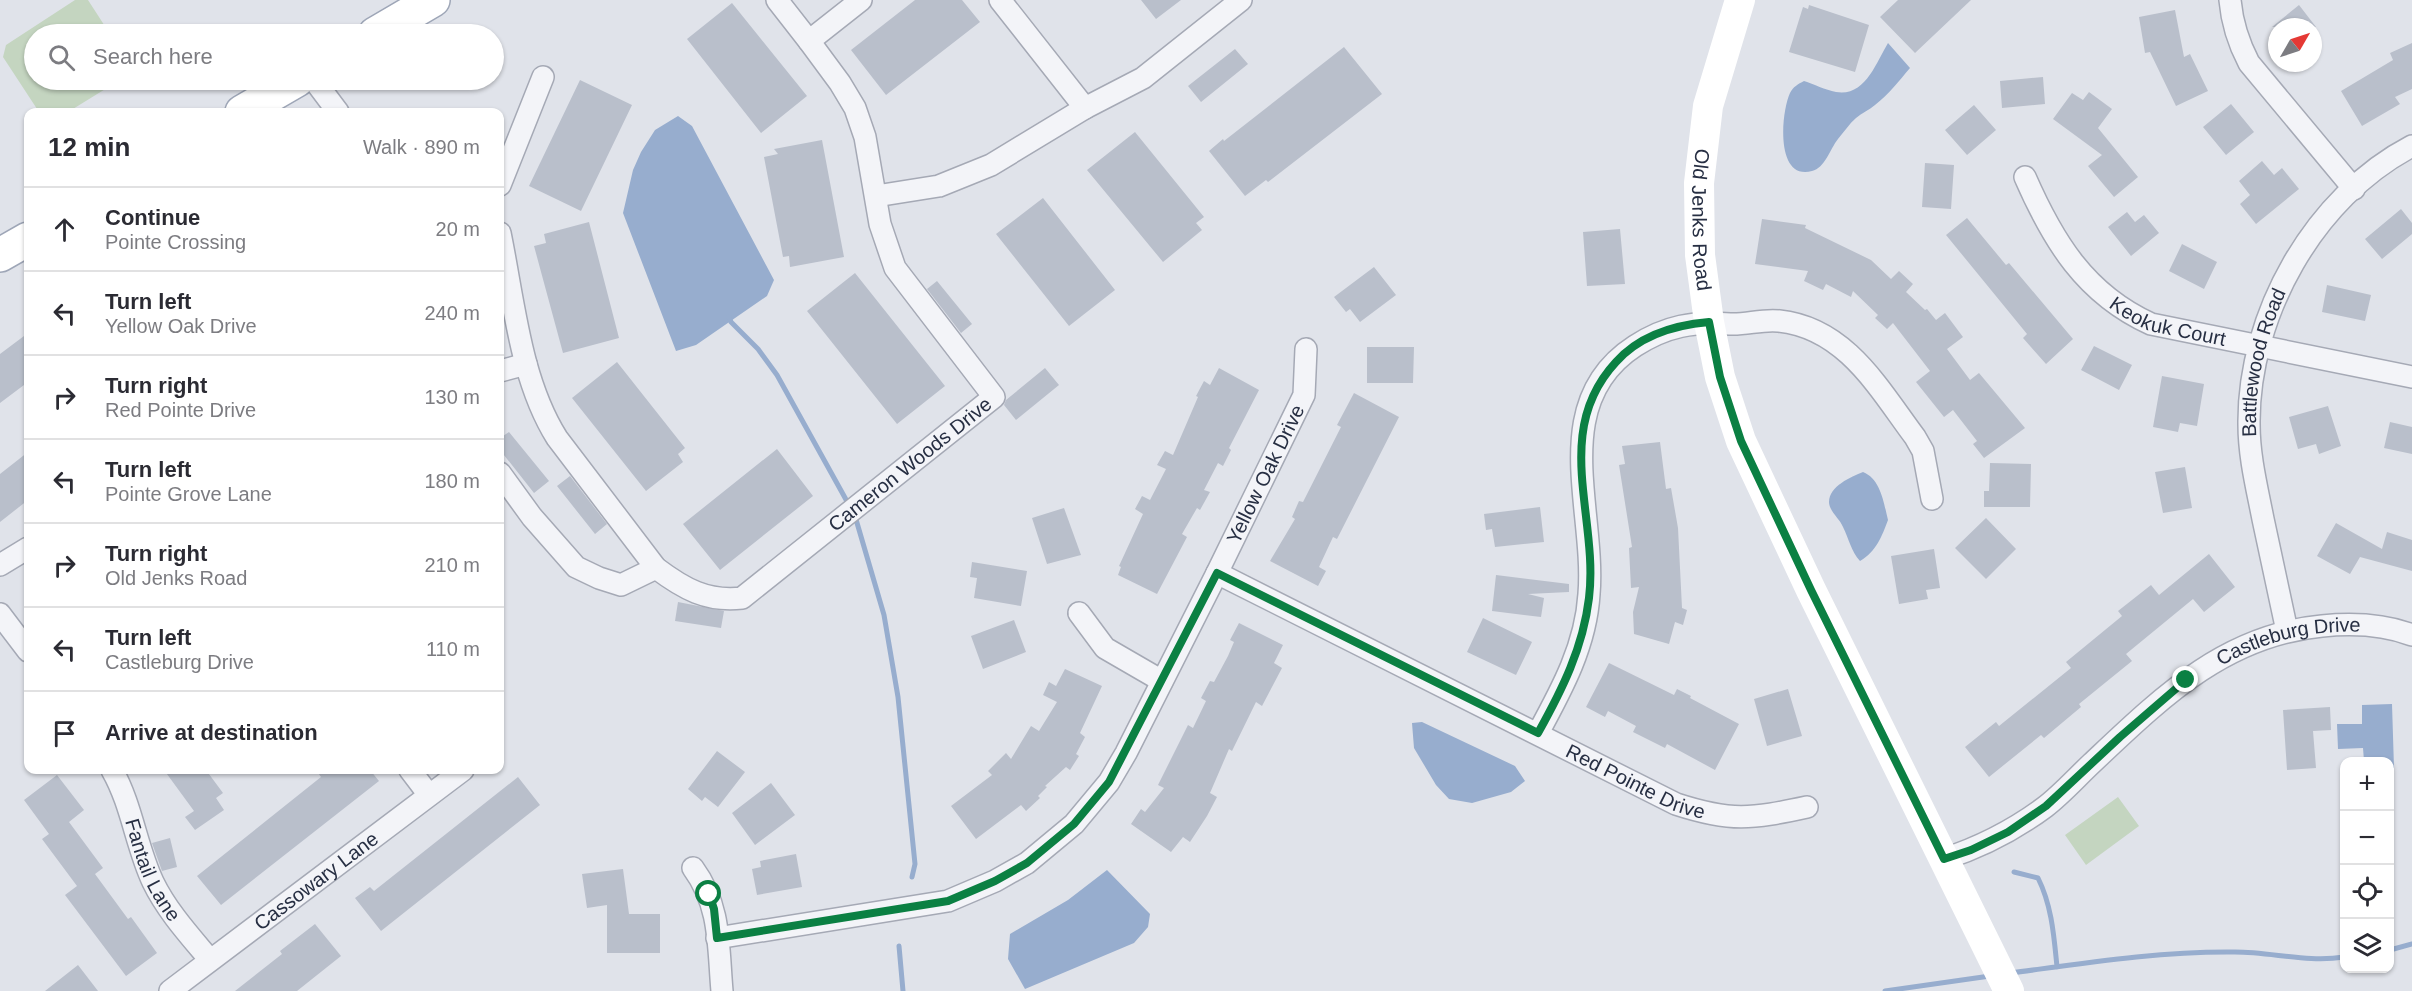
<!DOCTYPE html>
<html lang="en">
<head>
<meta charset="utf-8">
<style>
  body { margin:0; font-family:Helvetica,sans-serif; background:#f2f2f3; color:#2b2b33 }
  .controls { position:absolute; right:18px; bottom:18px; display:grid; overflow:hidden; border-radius:12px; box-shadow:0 2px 4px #0004 }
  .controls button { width:54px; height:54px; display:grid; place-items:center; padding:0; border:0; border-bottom:2px solid #e1e1e2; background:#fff; color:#2b2b33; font:30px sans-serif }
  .compass { position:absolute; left:2268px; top:18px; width:54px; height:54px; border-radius:50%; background:#fff; box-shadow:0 2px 4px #0004; rotate:51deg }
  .stop { position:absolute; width:18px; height:18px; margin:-14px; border:4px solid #0b8043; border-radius:50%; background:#fff }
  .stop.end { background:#0b8043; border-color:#fff; box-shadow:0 2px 6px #0008 }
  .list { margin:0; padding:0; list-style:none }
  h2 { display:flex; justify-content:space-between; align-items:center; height:78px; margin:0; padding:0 24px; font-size:26px }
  h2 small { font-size:20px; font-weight:400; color:#7c7c81 }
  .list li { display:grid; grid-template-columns:39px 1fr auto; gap:18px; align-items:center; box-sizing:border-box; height:84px; padding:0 24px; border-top:2px solid #e1e1e2 }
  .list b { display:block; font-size:22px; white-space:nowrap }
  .list p { margin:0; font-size:20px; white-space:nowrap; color:#7c7c81 }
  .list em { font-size:20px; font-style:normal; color:#7c7c81 }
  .icon { flex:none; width:33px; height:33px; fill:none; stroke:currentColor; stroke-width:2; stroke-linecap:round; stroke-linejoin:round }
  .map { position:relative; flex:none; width:2412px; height:991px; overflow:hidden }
  .search { position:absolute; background:#fff; box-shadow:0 2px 4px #0004; left:24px; top:24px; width:480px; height:66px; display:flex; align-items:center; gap:15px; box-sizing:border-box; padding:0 21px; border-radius:33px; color:#7c7c81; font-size:22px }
  .panel { position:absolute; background:#fff; box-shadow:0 2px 4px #0004; left:24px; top:108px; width:480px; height:666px; border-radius:12px }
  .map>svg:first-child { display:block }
</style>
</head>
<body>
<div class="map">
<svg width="2412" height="991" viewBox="0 0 2412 991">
  <rect width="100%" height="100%" fill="#e0e3ea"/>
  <path fill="#c4d5c0" d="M75,0H88L110,34H34V80H120L68,112H39L3,57L6,45Z
    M2118,797L2139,826L2086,865L2065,835Z"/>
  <path fill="#97adce" d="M1888,43L1910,68C1899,81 1889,94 1875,105C1869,110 1862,113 1856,118C1849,124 1844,132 1838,139C1830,149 1825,168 1812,171C1775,181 1781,112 1790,93C1793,87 1798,84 1804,81C1814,84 1825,90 1836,92C1865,97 1876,63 1888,43Z
    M678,116L692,126L774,280L767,296L696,345L676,351L623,213L633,170L641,152L655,130Z
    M1863,472C1881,479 1884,504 1888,520C1882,536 1876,552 1860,561C1851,551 1849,539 1843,527C1840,519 1829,511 1829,502C1829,486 1851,477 1863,472Z
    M2392,704L2394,768L2390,769V762L2364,761L2363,748L2338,749L2337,724H2362V705Z
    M1422,722L1515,766L1525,781L1511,792L1472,803L1449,799L1436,785L1414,748L1412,723Z
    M1107,870L1150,914L1148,927L1134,943L1025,989L1008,959L1010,934L1068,900Z"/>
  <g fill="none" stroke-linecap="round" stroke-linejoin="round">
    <path stroke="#97adce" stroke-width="5" d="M729,317L731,322L758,349L777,375L849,505
      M855,516L884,615L898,697L915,864L912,877
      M2014,872L2038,878C2052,906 2054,937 2057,967
      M899,946L903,991
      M2390,950L2412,944
      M2011,973C2085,963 2161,951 2235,952C2272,952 2308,963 2344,957
      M1885,991L1990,976"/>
  </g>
  <path fill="#b9bfcb" d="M915,0H962L980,22L886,95L851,50Z
    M1141,0H1181L1156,19Z
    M1898,0H1971L1915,53L1880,17Z
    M732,3L807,96L761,133L687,39Z
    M1809,5L1869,25L1855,72L1789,52L1803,7L1808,9Z
    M2299,5L2316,27H2272Z
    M2175,10L2184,57L2190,54L2208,91L2176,106L2150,52L2145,53L2139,17Z
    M2412,43V89L2395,97L2400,104L2362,126L2341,91L2393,60L2390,53Z
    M1344,47L1382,94L1268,182L1266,180L1245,196L1209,151L1223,139L1224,141Z
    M1235,49L1248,64L1201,102L1188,86Z
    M2043,77L2045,104L2002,108L2000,81Z
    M580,80L632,105L581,211L529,186Z
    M2089,92L2112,109L2098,128L2138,177L2114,197L2088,166L2102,155L2053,119L2072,93L2083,100Z
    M2231,104L2254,132L2226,155L2203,127Z
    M1974,105L1996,130L1967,155L1945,130Z
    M1135,132L1204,217L1196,223L1202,230L1163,262L1087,170Z
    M822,140L844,257L790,267L789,256L783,257L764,157L778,154L774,149Z
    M2262,161L2274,175L2282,168L2299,189L2256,224L2240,204L2250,195L2239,181Z
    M1925,163L1954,165L1951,209L1922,207Z
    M1043,198L1115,290L1069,326L996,234Z
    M2401,209L2412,223V234L2382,259L2365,239Z
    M2127,212L2135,222L2144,215L2159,233L2131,256L2108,227Z
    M1967,218L2006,265L2009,263L2073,339L2046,364L2023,338L2027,334L1946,235Z
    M1762,219L1806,225L1805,228L1871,260L1891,279L1899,271L1913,284L1906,292L1925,310L1927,309L1936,320L1945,313L1963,337L1947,349L1970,380L1979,373L2025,428L1984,458L1973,444L1977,441L1953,410L1944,417L1916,382L1930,371L1893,323L1887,329L1875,318L1878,315L1853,291L1851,297L1826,284L1823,290L1804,281L1808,271L1755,264Z
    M589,222L619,338L563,353L534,246L546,243L544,234Z
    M1620,229L1625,284L1587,286L1583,232Z
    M2182,244L2217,262L2204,289L2169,271Z
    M1374,267L1396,295L1360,322L1350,309L1346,312L1334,297Z
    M855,273L945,386L897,424L807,311Z
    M937,281L972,324L961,333L927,289Z
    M2327,285L2371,295L2365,321L2322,312Z
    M28,333V382L0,403V354Z
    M2094,346L2132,365L2119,390L2081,370Z
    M1367,347H1414L1413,383H1367Z
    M617,362L685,448L678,454L683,462L646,491L572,398Z
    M1045,368L1059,385L1016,420L1004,405L1006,400Z
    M1219,368L1259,390L1229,448L1231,450L1223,466L1218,463L1204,490L1210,492L1200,510L1197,508L1182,534L1187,537L1157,594L1118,575L1121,567L1119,566L1143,514L1135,509L1142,496L1150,500L1166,469L1157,465L1165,451L1173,455L1198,397L1196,396L1204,381L1210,385Z
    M2162,376L2204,384L2197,426L2180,423L2178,432L2153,427Z
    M1354,393L1399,417L1337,539L1333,537L1319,567L1326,571L1318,586L1270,561L1295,519L1292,517L1299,501L1303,502L1341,427L1337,425Z
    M2328,406L2341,446L2319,454L2316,444L2298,449L2289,417Z
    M2390,422L2412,427V454L2384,448Z
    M509,432L549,481L534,493L500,450V438Z
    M1660,442L1666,489L1671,488L1678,528L1682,608L1687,610L1683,625L1675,622L1669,644L1634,634L1633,612L1639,587L1631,588L1629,548L1632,547L1619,465L1625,464L1622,446Z
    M777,449L813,496L720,570L683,524Z
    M28,452V500L0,522V474Z
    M1990,463L2031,464L2030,507H1984V491H1989Z
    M2185,467L2192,508L2163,513L2155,472Z
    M570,476L607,524L595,534L557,486Z
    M1540,507L1544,542L1495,547L1492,529L1486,530L1484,514Z
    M1064,508L1081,555L1047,564L1032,518Z
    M1986,518L2016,549L1986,579L1955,548Z
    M2336,523L2382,549L2387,532L2412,540V571L2360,557L2350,574L2317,556Z
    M1934,549L1940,588L1926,590L1928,599L1899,604L1891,556Z
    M2209,554L2235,587L2204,612L2193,599L2126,654L2132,661L2079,704L2081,707L2044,738L2041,735L1989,777L1965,747L1996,722L1999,726L2071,668L2066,662L2122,616L2118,611L2151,585L2159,595Z
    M972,562L1027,571L1021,606L974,598L977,578L970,577Z
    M1496,575L1569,584V592L1528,594L1544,598L1541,617L1492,611Z
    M678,602L724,611L721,628L675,621Z
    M1483,618L1532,642L1516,675L1467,652Z
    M1014,620L1026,652L983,669L971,636Z
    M1239,623L1283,645L1274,663L1282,668L1262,706L1256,702L1232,751L1229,749L1210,793L1217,797L1207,816L1190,842L1183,837L1171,852L1131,824L1141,809L1145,812L1164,788L1158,785L1188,725L1193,728L1206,701L1201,698L1210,681L1214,682L1228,656L1234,642L1230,640Z
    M1609,663L1674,695L1677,689L1691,696L1690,698L1739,724L1715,770L1667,744L1665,748L1633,732L1636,726L1608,711L1605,717L1586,707Z
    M1065,669L1102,686L1080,733L1085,737L1076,754L1079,756L1070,770L1066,767L1045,786L1047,787L1038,796L1040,798L1026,811L1021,805L976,839L951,806L992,775L988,771L1006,753L1011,759L1031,726L1039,731L1057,702L1043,695L1049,682L1056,686Z
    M1788,689L1802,736L1767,746L1754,699Z
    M2330,707L2331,730L2313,731L2316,768L2287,770L2283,710Z
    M717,751L745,772L718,807L705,797L702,801L688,789Z
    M164,770H206L223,793L216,798L224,810L195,830L185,817L194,811Z
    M316,770H370L379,781L221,905L197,876L321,777Z
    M57,775L84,810L69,822L103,868L95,874L128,919L131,917L157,953L126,976L65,895L77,886L42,839L49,834L24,800Z
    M518,777L540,805L381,931L355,898L370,887L374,891Z
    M771,783L795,815L755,845L732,813Z
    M170,838L177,867L162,871L152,843Z
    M796,854L802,887L757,895L752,869L761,867L760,861Z
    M623,869L629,914H660V953H607V905L587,908L582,874Z
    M315,924L341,956L297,991H235L282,954L280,951Z
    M78,965L98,991H45Z"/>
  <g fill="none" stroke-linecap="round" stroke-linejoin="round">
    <g stroke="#a5a9b5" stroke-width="24">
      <g id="street">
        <path d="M777,0L809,41"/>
        <path d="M1000,0L1085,108"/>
        <path d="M2230,0C2232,23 2238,42 2249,63L2354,189"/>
        <path d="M314,80L338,112"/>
        <path id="s1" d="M2025,177C2053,241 2085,294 2151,324L2412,377"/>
        <path d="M500,185L543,77"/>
        <path d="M876,196L939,186L991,165L1085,108L1143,78L1241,0"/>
        <path id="s2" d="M500,233C514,301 520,379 557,438L656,568C684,589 707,602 742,598L994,397L895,268L880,224L865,137L855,108L840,83L809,41L861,0"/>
        <path d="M500,371L526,364"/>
        <path d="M500,473L532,517L576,567L599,578L621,585L656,568"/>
        <path d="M0,565L28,548"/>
        <path id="s3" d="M1217,573L1676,804C1731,822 1751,819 1807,807"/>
        <path d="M1079,613L1105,648L1162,681"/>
        <path d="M0,614L28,651"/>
        <path id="s4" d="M2287,631C2279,594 2271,556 2263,519C2257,488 2249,457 2249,424C2248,315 2314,197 2412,146"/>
        <path d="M1538,733C1562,689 1586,645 1589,594C1596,510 1547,403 1635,346C1666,326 1694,321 1730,324C1746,325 1762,319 1779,321C1846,328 1879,389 1915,437L1923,451L1932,499"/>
        <path id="s5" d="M112,770C132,805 136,846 153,882C167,911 190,936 210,960"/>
        <path d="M410,770L429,795"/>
        <path id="s6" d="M1944,859C1981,847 2014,830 2045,807C2062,794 2077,777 2092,763C2160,699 2224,635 2322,626C2352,623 2383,624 2412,635"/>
        <path d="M693,868C721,906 718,946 722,991"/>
        <path id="s7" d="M717,938L948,901L995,881L1027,863L1074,824L1109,782L1126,753L1217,573L1304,395L1306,349"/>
        <path id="s8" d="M170,991L463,770"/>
      </g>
    </g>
    <g stroke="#9ea6b7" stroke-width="36">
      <path id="primary" d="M375,34L433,0
        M242,112L297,80
        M0,255L28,239"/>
    </g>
    <use href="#street" stroke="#f3f4f8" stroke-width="21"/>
    <path stroke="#fff" stroke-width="30" id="s9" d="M1740,0L1708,106L1699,183L1700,255L1709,322L1720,377L1741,441L1811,590L2009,991"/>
    <use href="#primary" stroke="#fff" stroke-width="33"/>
  </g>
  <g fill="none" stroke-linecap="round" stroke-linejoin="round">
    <path stroke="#0b8043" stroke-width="8" d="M709,894L714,909L717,938L948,901L995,881L1027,863L1074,824L1109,782L1217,573L1538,733C1562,690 1583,648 1589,598C1599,517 1551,432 1616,362C1640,335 1674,325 1709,322L1720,377L1741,441L1811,590L1944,859L1971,850L2008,832L2046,806L2120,737L2186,680"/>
  </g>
  <g text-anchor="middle" stroke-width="4.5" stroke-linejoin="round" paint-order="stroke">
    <g font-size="20" fill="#272f43" stroke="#f0f2f7">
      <text dy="7" stroke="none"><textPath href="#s9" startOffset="225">Old Jenks Road</textPath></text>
      <text dy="7" stroke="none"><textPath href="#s1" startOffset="214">Keokuk Court</textPath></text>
      <text dy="7" stroke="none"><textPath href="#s4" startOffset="274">Battlewood Road</textPath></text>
      <text dy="7" stroke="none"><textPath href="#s2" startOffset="686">Cameron Woods Drive</textPath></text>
      <text dy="7" stroke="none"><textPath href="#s7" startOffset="783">Yellow Oak Drive</textPath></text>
      <text dy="7" stroke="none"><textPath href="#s6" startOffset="416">Castleburg Drive</textPath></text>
      <text dy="7" stroke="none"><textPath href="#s3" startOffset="468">Red Pointe Drive</textPath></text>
      <text dy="7" stroke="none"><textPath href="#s5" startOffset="108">Fantail Lane</textPath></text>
      <text dy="7" stroke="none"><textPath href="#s8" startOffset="183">Cassowary Lane</textPath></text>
    </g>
  </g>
</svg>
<div class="controls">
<button>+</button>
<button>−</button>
<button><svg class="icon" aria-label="locate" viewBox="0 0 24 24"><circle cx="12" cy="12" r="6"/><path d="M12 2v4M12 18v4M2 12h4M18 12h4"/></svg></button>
<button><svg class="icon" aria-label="layers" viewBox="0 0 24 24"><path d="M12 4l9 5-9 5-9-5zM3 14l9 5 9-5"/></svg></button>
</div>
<svg class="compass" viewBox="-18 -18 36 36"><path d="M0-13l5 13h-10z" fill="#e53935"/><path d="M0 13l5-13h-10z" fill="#7c7c81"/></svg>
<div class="stop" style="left:709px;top:894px"></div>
<div class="stop end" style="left:2186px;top:680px"></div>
<div class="search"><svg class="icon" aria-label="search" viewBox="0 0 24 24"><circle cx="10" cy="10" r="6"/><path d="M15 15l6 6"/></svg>Search here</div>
<section class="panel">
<h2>12 min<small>Walk · 890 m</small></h2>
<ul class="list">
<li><svg class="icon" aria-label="ahead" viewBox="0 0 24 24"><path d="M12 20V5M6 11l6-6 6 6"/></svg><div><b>Continue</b><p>Pointe Crossing</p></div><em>20 m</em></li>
<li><svg class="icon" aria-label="left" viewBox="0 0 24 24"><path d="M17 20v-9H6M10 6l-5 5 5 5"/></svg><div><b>Turn left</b><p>Yellow Oak Drive</p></div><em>240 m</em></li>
<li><svg class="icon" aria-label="right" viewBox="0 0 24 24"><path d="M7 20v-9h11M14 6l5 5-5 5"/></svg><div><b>Turn right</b><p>Red Pointe Drive</p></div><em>130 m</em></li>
<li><svg class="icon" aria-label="left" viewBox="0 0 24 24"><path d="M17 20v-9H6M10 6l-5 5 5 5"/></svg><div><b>Turn left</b><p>Pointe Grove Lane</p></div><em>180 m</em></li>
<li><svg class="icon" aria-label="right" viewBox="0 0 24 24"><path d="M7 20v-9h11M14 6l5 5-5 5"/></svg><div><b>Turn right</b><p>Old Jenks Road</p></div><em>210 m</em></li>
<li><svg class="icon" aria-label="left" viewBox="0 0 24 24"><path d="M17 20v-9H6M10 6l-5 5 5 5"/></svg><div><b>Turn left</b><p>Castleburg Drive</p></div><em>110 m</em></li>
<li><svg class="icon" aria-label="arrive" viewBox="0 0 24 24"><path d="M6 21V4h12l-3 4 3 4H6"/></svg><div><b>Arrive at destination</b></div></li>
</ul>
</section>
</div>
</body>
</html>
